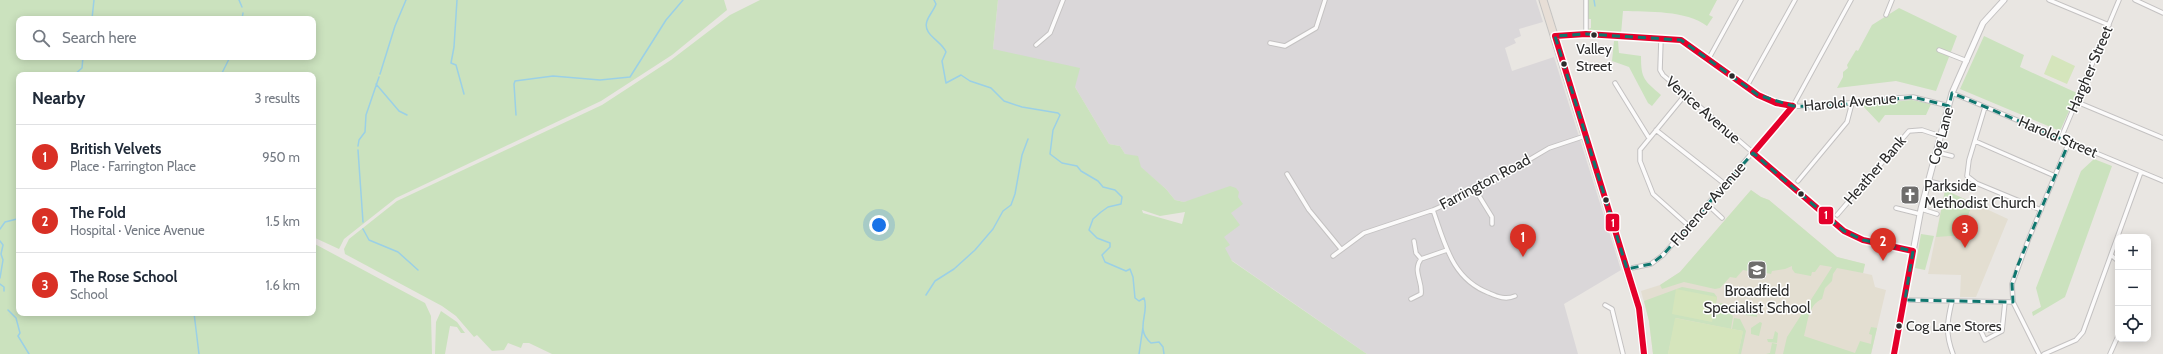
<!DOCTYPE html>
<html lang="en">
<head>
<meta charset="utf-8">
<style>
  body { margin:0; font-family:Cabin,sans-serif; background:#f2f2f3; color:#1f2937 }
  .controls { position:absolute; right:12px; bottom:12px; display:grid; overflow:hidden; border-radius:8px; box-shadow:0 2px 10px #0003 }
  .controls button { width:36px; height:36px; display:grid; place-items:center; padding:0; border:0; border-bottom:1px solid #e0e1e3; background:#fff; color:#1f2937; font:20px sans-serif }
  .you { position:absolute; left:879px; top:225px; width:14px; height:14px; margin:-10px; border:3px solid #fff; border-radius:50%; background:#1a73e8; box-shadow:0 0 0 6px #1a73e833 }
  .badge { display:grid; place-items:center; width:26px; height:26px; border-radius:50%; background:#d93025; color:#fff; font-size:13px; font-weight:700 }
  .pin { position:absolute; translate:-50% -33px; filter:drop-shadow(0 1px 2px #0008) }
  .pin::after { content:''; position:absolute; top:21px; width:14px; height:12px; background:inherit; clip-path:polygon(0 0,100% 0,50% 100%) }
  .list { margin:0; padding:0; list-style:none }
  h2 { display:flex; justify-content:space-between; align-items:center; height:52px; margin:0; padding:0 16px; font-size:17px }
  h2 small { font-size:13px; font-weight:400; color:#747a83 }
  .list li { display:grid; grid-template-columns:26px 1fr auto; gap:12px; align-items:center; box-sizing:border-box; height:64px; padding:0 16px; border-top:1px solid #e0e1e3 }
  .list b { display:block; font-size:15px; white-space:nowrap }
  .list p { margin:0; font-size:13px; white-space:nowrap; color:#747a83 }
  .list em { font-size:13px; font-style:normal; color:#747a83 }
  .icon { flex:none; width:22px; height:22px; fill:none; stroke:currentColor; stroke-width:2; stroke-linecap:round; stroke-linejoin:round }
  .map { position:relative; flex:none; width:2163px; height:354px; overflow:hidden }
  .search { position:absolute; background:#fff; box-shadow:0 2px 10px #0003; left:16px; top:16px; width:300px; height:44px; display:flex; align-items:center; gap:10px; box-sizing:border-box; padding:0 14px; border-radius:8px; color:#747a83; font-size:15px }
  .panel { position:absolute; background:#fff; box-shadow:0 2px 10px #0003; left:16px; top:72px; width:300px; height:244px; border-radius:8px }
  .map>svg:first-child { display:block }
</style>
</head>
<body>
<div class="map">
<svg width="2163" height="354" viewBox="0 0 2163 354">
  <rect width="100%" height="100%" fill="#e9e6e2"/>
  <path fill="#dad7d9" d="M998,0H1536L1543,22L1519,29L1521,36L1514,39L1516,43L1505,48L1512,71L1554,57L1621,270L1564,304L1578,354H1367L1211,246L1193,200L1184,202L1175,200L1166,189L1125,154L1120,146L1109,144L1075,87L993,49Z"/>
  <path fill="#e3ded1" d="M1751,190L1761,197L1769,200L1837,257L1865,264L1863,273L1872,275L1875,287L1886,290L1871,354H1653L1649,321L1641,291L1660,285L1680,272Z
    M1945,190L2008,219L1976,297H1960L1961,275L1928,274Z"/>
  <path fill="#cbe2be" fill-rule="evenodd" d="M0,0H724L727,10L672,55L601,101L396,198L344,239L339,249L313,237V75H19V313H313V243L425,303L431,316L432,354H0ZM19,19H313V57H19Z
    M760,0H998L993,49L1080,68L1075,87L1109,144L1120,146L1125,154L1138,156L1141,167L1166,189L1175,200L1184,202L1230,186L1236,188L1239,192L1238,197L1243,204L1231,213L1240,225L1224,237L1230,245L1225,248L1232,261L1367,354H552L529,343H523L521,348L508,343L504,350L492,351L477,335L474,337L456,316L442,306L345,254L344,249L349,239L397,201L602,105L671,60L730,15ZM1142,210L1160,216L1185,212L1182,224L1143,213Z
    M1588,0H1717L1709,15L1713,17L1707,26C1686,10 1648,12 1623,11L1621,34L1591,33L1588,29L1591,28V19H1588Z
    M1899,8L1957,36L1936,91L1896,81L1837,88L1843,77V72L1848,68L1847,65L1856,50L1858,51L1872,25Z
    M1984,36L2024,55L2020,67L2077,93L2060,131L1960,89Z
    M1614,41H1618L1619,53L1641,56C1641,79 1644,80 1661,95L1652,106L1648,103L1629,67L1612,61Z
    M1912,100L1931,104L1926,115H1885L1879,123L1862,105Z
    M2094,159L2112,166L2065,297L2033,316L2032,312L2041,307L2036,288L2081,171Z
    M1751,190L1761,197L1769,200L1837,257L1865,264L1863,273L1837,268L1833,274L1832,281L1825,288L1822,299C1808,305 1808,322 1804,336L1855,353L1860,341L1871,344L1872,335L1869,334L1871,327L1877,328L1871,354H1783L1787,337L1832,267L1820,265L1815,272H1812L1811,276L1795,273L1792,269V266L1785,269L1772,271L1771,274L1748,269V271L1743,270L1736,278L1730,277L1720,288L1715,289L1684,282L1662,289L1660,285L1680,272Z
    M1945,190L1973,203L1966,220L1965,235L1936,237Z
    M1921,234L1934,236L1925,270L1915,268Z
    M1682,287L1714,293L1717,297L1716,304L1722,303L1728,312L1733,316L1731,329L1676,318L1668,354H1653L1649,321L1644,301Z
    M1742,309L1757,313V317L1746,315Z
    M441,311L457,322L465,333H461L457,327L450,326L445,354H435L436,322Z
    M1734,318L1740,319L1746,331L1741,354H1738L1743,331L1732,329Z
    M1760,322L1762,323L1759,336L1751,334V328Z
    M1775,331L1778,333L1777,343L1768,342L1767,339H1773Z
    M1772,343L1777,344L1775,354H1766L1770,353Z"/>
  <path fill="#d5e5bc" d="M2052,55L2075,66L2067,84L2044,74Z
    M1676,289L1717,297L1712,322L1672,314Z
    M1675,318L1743,331L1738,354H1668Z"/>
  <g fill="none" stroke-linecap="round" stroke-linejoin="round">
    <path stroke="#9bd0e6" stroke-width="1.5" d="M239,0L242,7
      M457,0L454,47L451,63L456,65L464,94
      M934,0L936,4C934,10 929,15 927,21C922,35 942,41 946,52L942,61L946,83L961,75L970,81L991,88L1004,101L1022,107L1058,113L1060,115L1053,130L1050,154L1062,163L1077,166L1081,171L1098,181L1103,187L1115,190L1122,197L1121,204L1108,207L1101,212L1093,219L1089,230L1097,238L1110,243V247L1102,255L1105,262L1126,271L1130,269L1133,277L1135,298L1139,301L1144,298C1150,313 1134,329 1151,343L1159,342L1163,347L1164,354
      M1594,0L1595,6
      M92,19L94,0
      M242,19L243,13
      M380,74L395,26L406,0
      M74,75L82,68L83,57
      M221,75L230,57
      M376,84L399,111L407,115
      M516,115L514,84L515,81L553,76L600,80L630,77L666,20L683,0
      M358,146L359,140L365,132L366,115L379,77
      M358,150L363,222
      M0,229L5,222L17,219L19,208
      M363,229L369,240L398,252L418,270
      M0,241L3,245L1,254L3,260L0,278
      M0,284L4,287V291
      M926,295L935,281L954,269L975,250L993,229L1003,211L1011,205L1015,194L1022,155L1028,139
      M8,310L16,318L20,333L18,336L29,354
      M194,313L199,354
      M1139,354L1143,327"/>
    <g stroke="#c4c2c2" stroke-width="5.5">
      <path id="street" d="M2049,0L2109,25
        M2135,0L2163,13
        M1886,15L1892,0
        M1586,34V0
        M1555,36L1586,34L1681,40L1758,95L1776,103L1793,106L1819,107L1878,99L1913,97L1949,106
        M1661,39L1660,70L1663,75L1844,231L1863,240L1913,251
        M1270,43L1285,46L1316,28L1325,0
        M1036,45L1050,33L1063,0
        M1939,50L1967,61
        M1708,60L1741,0
        M1615,83L1649,138
        M1746,88L1795,0
        M1952,93L2163,181
        M1685,95L1640,150V161L1653,194L1690,227
        M2077,102L2163,138
        M1985,107L1969,160L1967,176L1976,183L2041,210
        M1656,130L1726,185
        M2061,138L2119,0
        M1975,141L2055,176
        M1936,152L1952,156
        M1287,174L1309,210L1341,249
        M1798,181L1847,122L1852,103
        M1928,181L1945,185
        M1476,191L1492,217V224
        M1708,205L1722,218
        M1896,208L1920,214
        M1921,209L1937,214
        M1433,210C1445,244 1452,279 1489,293C1498,297 1506,300 1515,296
        M1837,215L1909,131L1922,130L1940,136
        M1414,241L1416,253L1421,259
        M2111,255L2118,261
        M1333,256L1364,233L1433,210L1476,191L1549,148L1585,136
        M1627,269L1651,264L1663,255L1793,106L1851,0
        M1411,299L1421,294C1423,281 1412,271 1421,259L1447,250
        M1905,300L2013,302
        M1952,301C1947,322 1945,333 1953,354
        M1605,305L1612,309L1623,354
        M2002,331L1980,329L1985,340L2002,331L2005,302
        M2039,354L2013,302L2012,284L2029,238L2069,142
        M2044,354L2076,340L2083,332L2141,172
        M2110,354L2118,336"/>
    </g>
    <g stroke="#c4c2c2" stroke-width="7">
      <path id="secondary" d="M1894,354L1921,209L1952,93L1983,23L2004,0"/>
    </g>
    <g stroke="#c5c4c2" stroke-width="9">
      <path id="highway" d="M1543,0L1639,308L1644,354"/>
    </g>
    <use href="#street" stroke="#fcfbfb" stroke-width="3.5"/>
    <use href="#secondary" stroke="#fcfbfb" stroke-width="5"/>
    <use href="#highway" stroke="#e7ded6" stroke-width="7"/>
    <g stroke="#fff" stroke-width="9">
      <path id="bus-1" d="M1555,36L1639,308L1644,354
        M1555,36L1586,34L1681,40L1758,95L1776,103L1793,106
        M1753,153L1844,231L1863,240L1913,251
        M1753,153L1793,106
        M1894,354L1913,251"/>
    </g>
    <use href="#bus-1" stroke="#e4002b" stroke-width="6"/>
  </g>
  <path fill="none" stroke="#0f766e" stroke-width="3" stroke-dasharray="8 5" stroke-linejoin="round" d="M1586,34L1681,40L1758,95L1793,106L1819,107L1913,97L1949,106L1952,93L2069,142L2018,265L2012,284L2013,302L1905,300L1913,251L1863,240L1844,231L1753,153L1663,255L1651,264L1627,269L1555,36Z"/>
  <defs>
    <g id="church-square" transform="scale(1)"><rect x="-9" y="-9" width="18" height="18" rx="4" fill="#6e6d6c" stroke="#fff"/><path d="M-1.2-6h2.4v3.5h3.3v2.4h-3.3V6h-2.4V-.1h-3.3v-2.4h3.3Z" fill="#fff"/></g>
    <g id="school-square" transform="scale(1)"><rect x="-9" y="-9" width="18" height="18" rx="4" fill="#6e6d6c" stroke="#fff"/><path d="M0-5L7-2L0 1L-7-2ZM-4 1L0 2.5L4 1V4Q0 6-4 4Z" fill="#fff"/></g>
  </defs>
  <g fill-rule="evenodd">
    <use href="#church-square" x="1910" y="195"/>
    <use href="#school-square" x="1757" y="270"/>
  </g>
  <g fill="#2c2c2c" stroke="#fff" stroke-width="1.5">
    <circle cx="1594" cy="35" r="3.5"/>
    <circle cx="1564" cy="64" r="3.5"/>
    <circle cx="1732" cy="76" r="3.5"/>
    <circle cx="1801" cy="194" r="3.5"/>
    <circle cx="1606" cy="200" r="3.5"/>
    <circle cx="1899" cy="326" r="3.5"/>
  </g>
  <g text-anchor="middle" stroke-width="3" stroke-linejoin="round" paint-order="stroke">
    <g font-size="14" fill="#2c2c2c" stroke="#fff">
      <text x="1594" y="54">Valley<tspan x="1594" dy="17">Street</tspan></text>
      <text x="1906" y="331" text-anchor="start">Cog Lane Stores</text>
    </g>
    <g font-size="15" fill="#2c2c2c" stroke="#fff">
      <text transform="translate(2090 69) rotate(-67)" y="5">Hargher Street</text>
      <text transform="translate(1850 102) rotate(-5)" y="5">Harold Avenue</text>
      <text transform="translate(1703 110) rotate(41)" y="5">Venice Avenue</text>
      <text transform="translate(1941 136) rotate(-75)" y="5">Cog Lane</text>
      <text transform="translate(2058 137) rotate(23)" y="5">Harold Street</text>
      <text transform="translate(1875 170) rotate(-49)" y="5">Heather Bank</text>
      <text transform="translate(1485 182) rotate(-28)" y="5">Farrington Road</text>
      <text transform="translate(1708 204) rotate(-49)" y="5">Florence Avenue</text>
    </g>
    <g font-size="15" fill="#2c2c2c" stroke="#fff" text-anchor="start">
      <text x="1924" y="191">Parkside<tspan x="1924" dy="17">Methodist Church</tspan></text>
      <text x="1757" y="296" text-anchor="middle">Broadfield<tspan x="1757" dy="17">Specialist School</tspan></text>
    </g>
  </g>
  <g stroke="#fff" stroke-width="1.5">
    <rect x="1818" y="206" width="16" height="19" rx="4" fill="#e4002b"/>
    <rect x="1605" y="213" width="15" height="19" rx="4" fill="#e4002b"/>
  </g>
  <g font-size="11" text-anchor="middle" font-weight="bold" fill="#fff">
    <text x="1826" y="219">1</text>
    <text x="1613" y="227">1</text>
  </g>
</svg>
<div class="controls">
<button>+</button>
<button>−</button>
<button><svg class="icon" aria-label="locate" viewBox="0 0 24 24"><circle cx="12" cy="12" r="6"/><path d="M12 2v4M12 18v4M2 12h4M18 12h4"/></svg></button>
</div>
<div class="you"></div>
<div class="pin badge" style="left:1523px;top:257px">1</div>
<div class="pin badge" style="left:1883px;top:261px">2</div>
<div class="pin badge" style="left:1965px;top:248px">3</div>
<div class="search"><svg class="icon" aria-label="search" viewBox="0 0 24 24"><circle cx="10" cy="10" r="6"/><path d="M15 15l6 6"/></svg>Search here</div>
<section class="panel">
<h2>Nearby<small>3 results</small></h2>
<ul class="list">
<li><span class="badge">1</span><div><b>British Velvets</b><p>Place · Farrington Place</p></div><em>950 m</em></li>
<li><span class="badge">2</span><div><b>The Fold</b><p>Hospital · Venice Avenue</p></div><em>1.5 km</em></li>
<li><span class="badge">3</span><div><b>The Rose School</b><p>School</p></div><em>1.6 km</em></li>
</ul>
</section>
</div>
</body>
</html>
